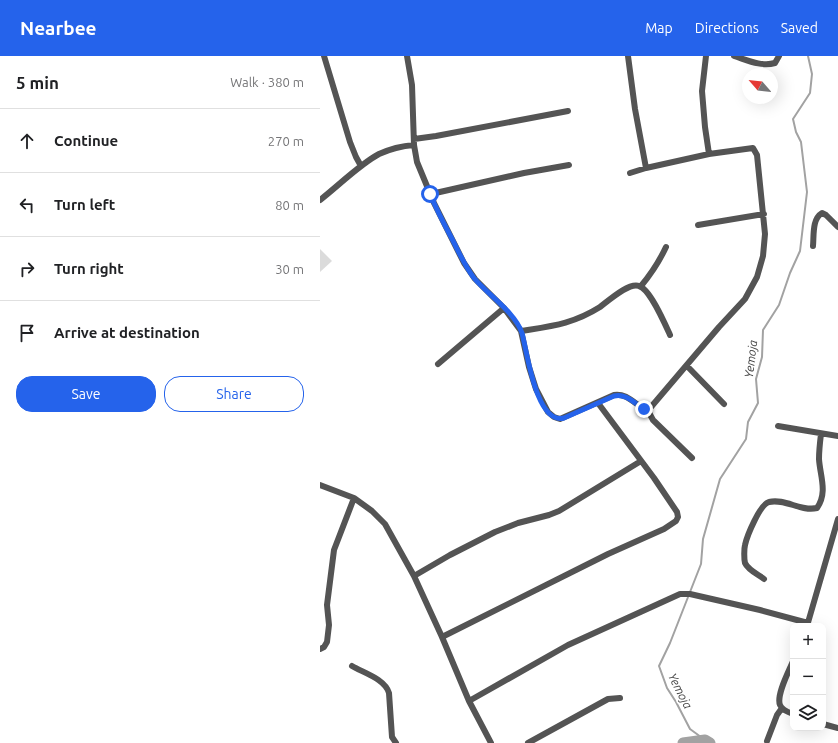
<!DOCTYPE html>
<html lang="en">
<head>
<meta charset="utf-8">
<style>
  body { margin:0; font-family:Ubuntu,sans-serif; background:#f6f6f6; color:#202124 }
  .controls { position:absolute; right:12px; bottom:12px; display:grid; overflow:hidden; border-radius:8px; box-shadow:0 4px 16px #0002 }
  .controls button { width:36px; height:36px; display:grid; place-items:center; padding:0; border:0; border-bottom:1px solid #e0e0e0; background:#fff; color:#202124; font:20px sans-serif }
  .compass { position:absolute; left:422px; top:12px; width:36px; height:36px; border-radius:50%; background:#fff; box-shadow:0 4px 16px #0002; rotate:298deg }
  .stop { position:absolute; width:12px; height:12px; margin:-9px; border:3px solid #2563eb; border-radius:50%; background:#fff }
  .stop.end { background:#2563eb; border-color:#fff; box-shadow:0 1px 4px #0008 }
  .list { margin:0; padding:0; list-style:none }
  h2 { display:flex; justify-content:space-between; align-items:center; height:52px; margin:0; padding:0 16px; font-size:17px }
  h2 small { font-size:13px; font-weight:400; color:#757577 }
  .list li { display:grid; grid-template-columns:26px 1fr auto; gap:12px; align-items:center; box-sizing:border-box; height:64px; padding:0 16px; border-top:1px solid #e0e0e0 }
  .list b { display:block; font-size:15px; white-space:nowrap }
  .list em { font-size:13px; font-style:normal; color:#757577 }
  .actions { display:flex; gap:8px; padding:12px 16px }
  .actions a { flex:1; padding:9px 0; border:1px solid #2563eb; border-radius:16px; text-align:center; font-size:14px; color:#2563eb }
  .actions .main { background:#2563eb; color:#fff }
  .icon { flex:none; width:22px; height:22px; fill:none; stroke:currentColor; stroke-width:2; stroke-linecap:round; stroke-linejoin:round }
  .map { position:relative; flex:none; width:518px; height:687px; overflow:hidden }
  header { display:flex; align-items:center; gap:24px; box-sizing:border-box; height:56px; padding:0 20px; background:#2563eb; color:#fff }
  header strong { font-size:19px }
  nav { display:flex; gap:22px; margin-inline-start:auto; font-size:14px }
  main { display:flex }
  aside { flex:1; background:#fff }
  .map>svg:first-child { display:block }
</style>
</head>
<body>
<header>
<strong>Nearbee</strong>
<nav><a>Map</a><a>Directions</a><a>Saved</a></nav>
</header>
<main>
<aside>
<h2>5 min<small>Walk · 380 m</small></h2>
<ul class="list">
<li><svg class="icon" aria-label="ahead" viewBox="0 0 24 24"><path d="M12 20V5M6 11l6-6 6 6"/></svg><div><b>Continue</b></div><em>270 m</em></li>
<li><svg class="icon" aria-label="left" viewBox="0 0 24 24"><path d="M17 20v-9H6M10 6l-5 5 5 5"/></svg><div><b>Turn left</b></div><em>80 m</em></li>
<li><svg class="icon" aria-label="right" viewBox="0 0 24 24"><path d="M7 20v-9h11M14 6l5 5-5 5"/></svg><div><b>Turn right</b></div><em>30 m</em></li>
<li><svg class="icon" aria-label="arrive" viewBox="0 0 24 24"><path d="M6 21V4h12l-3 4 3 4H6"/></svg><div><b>Arrive at destination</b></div></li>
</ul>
<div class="actions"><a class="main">Save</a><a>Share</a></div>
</aside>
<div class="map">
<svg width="518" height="687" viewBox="0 0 518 687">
  <rect width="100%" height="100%" fill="#fff"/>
  <path fill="#dbdbdb" d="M0,193L12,205L0,216Z"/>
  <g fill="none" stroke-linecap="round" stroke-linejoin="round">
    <path stroke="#a2a2a2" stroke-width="2" d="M385,684L370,673L356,646L347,632L339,610L350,587L381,508L383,483L400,423L426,383L428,366L438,347L436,323L442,301L443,274L459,249L470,217L480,195L487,136L481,86L476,76L473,63L490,37L492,18L488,0"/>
    <path stroke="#a2a2a2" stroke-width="11" d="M363,687L385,684L390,687"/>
    <path stroke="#545454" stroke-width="6" d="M4,0L30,86L36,101L41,110
      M87,0L92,29L94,89L97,106L114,147L144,207L155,223L184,252L201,275L209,311L216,333L228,356L234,361L240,363L294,339C306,337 314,347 324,353L331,351L399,271L425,243L437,221L443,200L445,178L437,99L433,92L389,98L326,112L310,117
      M308,0L315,53L326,112
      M386,0L382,35L385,71L389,98
      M414,0C427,4 441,11 455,7L459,0
      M94,83L116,80L248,55
      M111,138L204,117L249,109
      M0,144C17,131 40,108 59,98C70,93 82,90 94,89
      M378,169L444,158
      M493,190C494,179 492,163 502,157L506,159L518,171
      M321,230C331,218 339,206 346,191
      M201,275C232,270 253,268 280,251C288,245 309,226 319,230C330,233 345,268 350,279
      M118,308L184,252
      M367,310L404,348
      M327,353L333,364L372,402
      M458,370L518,380
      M0,429L34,442L52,455L65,468L94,520L122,581L149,645L171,687
      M94,520L130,499L175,476L198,467L229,459L239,455L321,405
      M444,523C439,519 428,514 425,507C424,503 424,493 425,489C427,480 440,448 449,446C465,442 481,456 497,452C508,436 500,420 499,403C499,395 500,386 501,378
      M487,570L518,463
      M122,581L288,498L344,473L356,465L358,461L357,456L334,422L278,347
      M0,593L4,591L7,586L9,569L7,549L14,494L34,442
      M473,605C469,615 456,639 460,649C462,654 468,656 473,658
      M32,610C44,617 65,623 69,637L72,681L76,687
      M149,645L248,589L360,538H370L440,554L488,567
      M503,668L518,672
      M447,685L457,659L462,652
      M208,687L288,643L300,642"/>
  </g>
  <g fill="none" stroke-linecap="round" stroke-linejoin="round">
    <path stroke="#2563eb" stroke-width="5" d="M110,138C116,152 123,166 130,179C138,194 144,209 154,222C167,238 195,256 202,277C207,295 216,369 244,362L294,340C306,337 314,347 324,353"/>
  </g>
  <g text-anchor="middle" stroke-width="3.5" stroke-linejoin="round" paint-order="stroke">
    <g font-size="12" font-style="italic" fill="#434343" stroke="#fff">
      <text transform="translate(431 303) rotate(-83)" y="4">Yemoja</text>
      <text transform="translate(360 635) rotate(63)" y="4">Yemoja</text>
    </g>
  </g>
</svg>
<div class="controls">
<button>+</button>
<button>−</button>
<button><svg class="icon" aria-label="layers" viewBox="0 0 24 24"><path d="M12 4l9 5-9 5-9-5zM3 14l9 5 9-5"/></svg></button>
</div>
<svg class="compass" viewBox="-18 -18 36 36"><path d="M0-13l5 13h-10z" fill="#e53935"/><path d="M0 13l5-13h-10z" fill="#757577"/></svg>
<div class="stop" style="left:110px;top:138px"></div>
<div class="stop end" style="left:324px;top:353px"></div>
</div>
</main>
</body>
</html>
